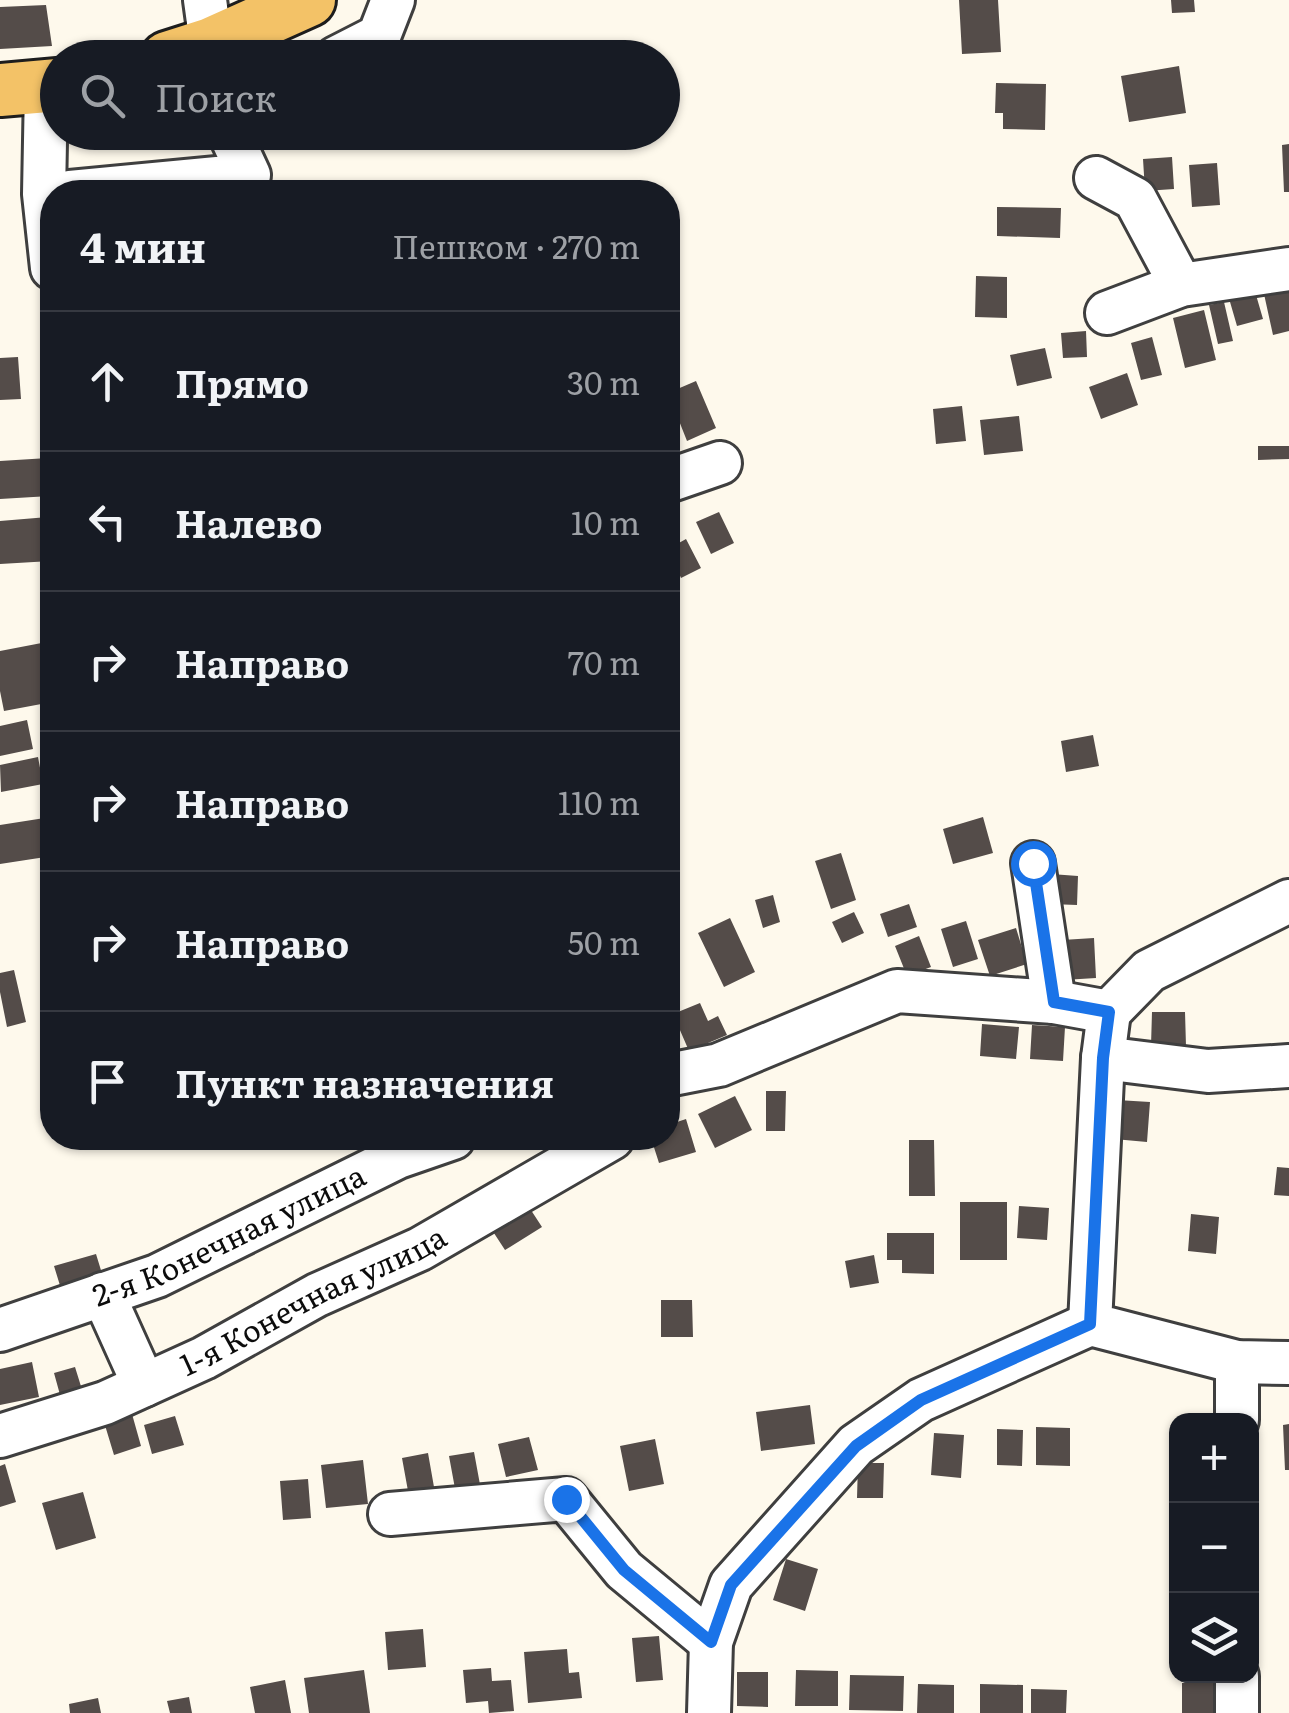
<!DOCTYPE html>
<html lang="ru">
<head>
<meta charset="utf-8">
<style>
  body { margin:0; font-family:Literata,serif; background:#242831; color:#f1f3f6 }
  .controls { position:absolute; right:30px; bottom:30px; display:grid; overflow:hidden; border-radius:20px; box-shadow:0 2px 8px #0004 }
  .controls button { width:90px; height:90px; display:grid; place-items:center; padding:0; border:0; border-bottom:2px solid #363941; background:#171b24; color:#f1f3f6; font:50px sans-serif }
  .stop { position:absolute; width:30px; height:30px; margin:-22px; border:8px solid #1a73e8; border-radius:50%; background:#fff }
  .stop.end { background:#1a73e8; border-color:#fff; box-shadow:0 2px 10px #0008 }
  .list { margin:0; padding:0; list-style:none }
  h2 { display:flex; justify-content:space-between; align-items:center; height:130px; margin:0; padding:0 40px; font-size:42px }
  h2 small { font-size:32px; font-weight:400; color:#9ea1a6 }
  .list li { display:grid; grid-template-columns:65px 1fr auto; gap:30px; align-items:center; box-sizing:border-box; height:140px; padding:0 40px; border-top:2px solid #363941 }
  .list b { display:block; font-size:38px; white-space:nowrap }
  .list em { font-size:32px; font-style:normal; color:#9ea1a6 }
  .icon { flex:none; width:55px; height:55px; fill:none; stroke:currentColor; stroke-width:2; stroke-linecap:round; stroke-linejoin:round }
  .map { position:relative; flex:none; width:1289px; height:1713px; overflow:hidden }
  .search { position:absolute; background:#171b24; box-shadow:0 2px 8px #0004; left:40px; top:40px; width:640px; height:110px; display:flex; align-items:center; gap:25px; box-sizing:border-box; padding:0 35px; border-radius:55px; color:#9ea1a6; font-size:38px }
  .panel { position:absolute; background:#171b24; box-shadow:0 2px 8px #0004; left:40px; top:180px; width:640px; height:970px; border-radius:40px }
  .map>svg:first-child { display:block }
</style>
</head>
<body>
<div class="map">
<svg width="1289" height="1713" viewBox="0 0 1289 1713">
  <rect width="100%" height="100%" fill="#fef9ec"/>
  <path fill="#544c49" d="M959,0H998L1001,52L962,54Z
    M1171,0H1194L1195,12L1172,13Z
    M46,5L52,46L0,49V7Z
    M1179,66L1186,113L1129,122L1121,76Z
    M996,83L1046,84L1045,130L1003,129V113H995Z
    M251,132H290L281,149Z
    M1289,144V192H1284L1282,145Z
    M1172,157L1174,189L1145,191L1143,159Z
    M1217,163L1220,205L1192,207L1189,165Z
    M997,207L1061,208L1060,238L997,236Z
    M976,276L1007,277V318L975,317Z
    M1254,288L1263,319L1237,326L1228,295Z
    M1289,288V331L1273,335L1264,294Z
    M1224,302L1233,341L1218,344L1209,305Z
    M1204,310L1216,360L1185,368L1173,318Z
    M1086,331L1087,357L1063,358L1061,333Z
    M1152,337L1162,375L1141,380L1131,343Z
    M1045,348L1052,378L1017,386L1010,355Z
    M18,357L21,399L0,400V358Z
    M1127,373L1138,405L1101,419L1089,387Z
    M696,381L716,428L687,441L668,393Z
    M962,406L966,441L936,444L933,409Z
    M1019,416L1023,451L984,455L980,420Z
    M1258,446H1289V459L1258,460Z
    M48,458L50,496L0,499V461Z
    M719,512L734,543L711,554L696,522Z
    M48,517L51,561L0,564V521Z
    M686,539L701,568L681,578L668,549Z
    M52,641V702L4,711L0,691V651Z
    M27,720L33,749L0,756V726Z
    M1093,735L1099,766L1066,772L1061,741Z
    M38,757L43,784L1,792L0,765Z
    M51,817L52,856L0,864V825Z
    M983,817L993,853L953,864L943,829Z
    M841,853L856,900L831,909L815,861Z
    M1051,874L1078,876L1077,905L1050,904Z
    M773,895L780,922L763,928L755,900Z
    M909,904L917,927L888,937L880,914Z
    M854,912L864,933L842,943L832,922Z
    M730,918L755,972L724,987L698,933Z
    M966,921L978,959L953,967L941,929Z
    M1016,928L1027,964L990,976L978,940Z
    M919,936L931,967L907,976L895,946Z
    M1094,938L1096,978L1064,980L1062,940Z
    M14,970L26,1022L7,1027L0,992V973Z
    M700,1003L708,1021L718,1016L727,1035L689,1051L673,1014Z
    M1152,1012H1185L1186,1046H1151Z
    M982,1024L1019,1027L1016,1059L980,1056Z
    M1032,1025L1065,1027L1063,1061L1030,1059Z
    M766,1091H786L785,1131H766Z
    M735,1096L752,1130L715,1148L698,1114Z
    M1117,1100L1150,1102L1147,1142L1114,1139Z
    M686,1119L696,1152L659,1163L651,1138H668V1125Z
    M909,1140H934L935,1196H909Z
    M1277,1167L1289,1168V1196L1274,1195Z
    M960,1202H1007V1260H960Z
    M527,1204L542,1227L505,1250L490,1227Z
    M1019,1206L1049,1208L1047,1240L1017,1238Z
    M1191,1214L1219,1217L1216,1254L1188,1251Z
    M887,1233H934V1274L902,1273V1260H887Z
    M96,1254L104,1280L62,1292L54,1266Z
    M874,1255L879,1283L850,1288L845,1261Z
    M661,1300H692L693,1337H661Z
    M32,1362L39,1397L0,1405V1369Z
    M75,1367L84,1396L62,1402L54,1373Z
    M810,1405L815,1444L761,1451L756,1412Z
    M132,1414L141,1446L114,1455L104,1422Z
    M175,1416L184,1445L152,1454L144,1425Z
    M1289,1424V1470H1285L1283,1425Z
    M1036,1427L1070,1428V1466L1036,1465Z
    M997,1429L1023,1430L1022,1466L997,1465Z
    M934,1433L964,1435L961,1478L931,1475Z
    M529,1437L538,1470L506,1477L498,1444Z
    M655,1439L664,1484L629,1491L620,1446Z
    M474,1452L481,1490L456,1494L449,1456Z
    M428,1453L434,1487L408,1491L402,1458Z
    M363,1460L368,1504L326,1508L321,1465Z
    M858,1463H884L883,1498H857Z
    M5,1464L16,1502L0,1507V1466Z
    M308,1479L311,1518L283,1520L280,1481Z
    M83,1492L96,1538L56,1550L42,1503Z
    M1176,1557V1599L1173,1600L1171,1558Z
    M786,1559L818,1569L805,1611L773,1600Z
    M423,1629L426,1667L388,1670L385,1632Z
    M659,1636L663,1680L636,1682L632,1638Z
    M567,1649L569,1673L579,1672L582,1698L528,1703L524,1652Z
    M491,1668L492,1681L511,1680L514,1711L489,1713L488,1701L466,1703L463,1670Z
    M364,1670L370,1713H309L304,1678Z
    M796,1670L838,1671V1706H795Z
    M737,1672H768V1707L737,1706Z
    M850,1675L904,1676L903,1711L849,1710Z
    M285,1680L291,1713H255L250,1687Z
    M1182,1683H1219V1713H1182Z
    M918,1684L954,1685V1713H917Z
    M980,1684L1023,1685V1713H980Z
    M1031,1689L1067,1690L1066,1713H1031Z
    M189,1697L192,1713H170L167,1701Z
    M98,1698L101,1713H70L69,1704Z"/>
  <g fill="none" stroke-linecap="round" stroke-linejoin="round">
    <g stroke="#3f3f3f" stroke-width="48">
      <g id="minor">
        <path d="M205,0L211,44L230,58"/>
        <path d="M336,58L379,36L393,0"/>
        <path d="M46,88L44,194L52,268"/>
        <path d="M1096,178L1135,199L1181,285"/>
        <path d="M70,192L249,175L229,132"/>
        <path d="M1107,313L1181,285L1289,269"/>
        <path d="M668,481L720,463"/>
        <path d="M1033,863L1054,1002"/>
        <path d="M1109,1012L1103,1058L1090,1324L1237,1362L1289,1363"/>
        <path d="M1109,1012L1149,971L1289,901"/>
        <path d="M1103,1058L1208,1071L1289,1066"/>
        <path d="M668,1075L719,1065L897,991L1054,1002L1109,1012"/>
        <path d="M103,1294L144,1385"/>
        <path id="s1" d="M0,1330L157,1276L398,1157L453,1138"/>
        <path d="M1237,1420V1362"/>
        <path id="s2" d="M0,1436L105,1403L204,1358L317,1295L420,1249L612,1138"/>
        <path d="M390,1514L566,1499L624,1570L711,1642"/>
        <path d="M709,1713L711,1642L731,1585L856,1445L921,1400L1090,1324"/>
        <path d="M1237,1713V1676"/>
      </g>
    </g>
    <g stroke="#1d1d1d" stroke-width="58">
      <path id="major" d="M167,58L211,44L309,0
        M0,90L58,85"/>
    </g>
    <use href="#minor" stroke="#fff" stroke-width="42"/>
    <use href="#major" stroke="#f3c267" stroke-width="52"/>
  </g>
  <g fill="none" stroke-linecap="round" stroke-linejoin="round">
    <path stroke="#1a73e8" stroke-width="12" d="M566,1499L624,1570L711,1642L731,1585L856,1446L921,1400L1090,1324L1103,1058L1109,1012L1054,1002L1033,863"/>
  </g>
  <g text-anchor="middle" stroke-width="10" stroke-linejoin="round" paint-order="stroke">
    <g font-size="30" fill="#0c0c0c" stroke="#fff">
      <text dy="10" stroke="none"><textPath href="#s1" startOffset="248">2-я Конечная улица</textPath></text>
      <text dy="10" stroke="none"><textPath href="#s2" startOffset="342">1-я Конечная улица</textPath></text>
    </g>
  </g>
</svg>
<div class="controls">
<button>+</button>
<button>−</button>
<button><svg class="icon" aria-label="layers" viewBox="0 0 24 24"><path d="M12 4l9 5-9 5-9-5zM3 14l9 5 9-5"/></svg></button>
</div>
<div class="stop" style="left:1033px;top:863px"></div>
<div class="stop end" style="left:566px;top:1499px"></div>
<div class="search"><svg class="icon" aria-label="search" viewBox="0 0 24 24"><circle cx="10" cy="10" r="6"/><path d="M15 15l6 6"/></svg>Поиск</div>
<section class="panel">
<h2>4 мин<small>Пешком · 270 m</small></h2>
<ul class="list">
<li><svg class="icon" aria-label="ahead" viewBox="0 0 24 24"><path d="M12 20V5M6 11l6-6 6 6"/></svg><div><b>Прямо</b></div><em>30 m</em></li>
<li><svg class="icon" aria-label="left" viewBox="0 0 24 24"><path d="M17 20v-9H6M10 6l-5 5 5 5"/></svg><div><b>Налево</b></div><em>10 m</em></li>
<li><svg class="icon" aria-label="right" viewBox="0 0 24 24"><path d="M7 20v-9h11M14 6l5 5-5 5"/></svg><div><b>Направо</b></div><em>70 m</em></li>
<li><svg class="icon" aria-label="right" viewBox="0 0 24 24"><path d="M7 20v-9h11M14 6l5 5-5 5"/></svg><div><b>Направо</b></div><em>110 m</em></li>
<li><svg class="icon" aria-label="right" viewBox="0 0 24 24"><path d="M7 20v-9h11M14 6l5 5-5 5"/></svg><div><b>Направо</b></div><em>50 m</em></li>
<li><svg class="icon" aria-label="arrive" viewBox="0 0 24 24"><path d="M6 21V4h12l-3 4 3 4H6"/></svg><div><b>Пункт назначения</b></div></li>
</ul>
</section>
</div>
</body>
</html>
